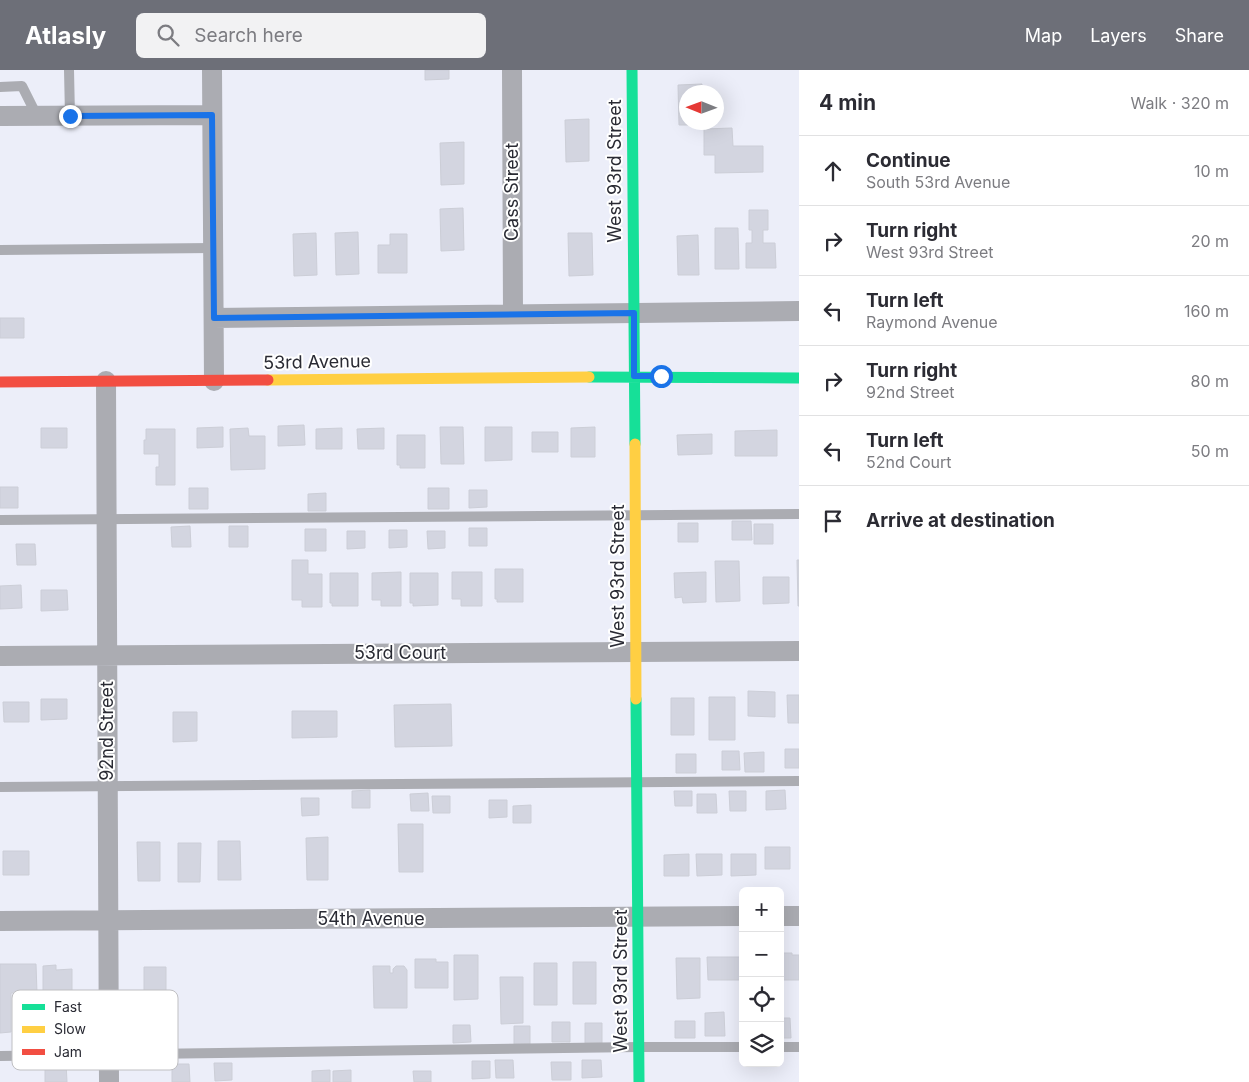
<!DOCTYPE html>
<html lang="en">
<head>
<meta charset="utf-8">
<style>
  body { margin:0; font-family:Inter,sans-serif; background:#f2f2f3; color:#2b2b33 }
  .controls { position:absolute; right:15px; bottom:15px; display:grid; overflow:hidden; border-radius:8px; box-shadow:0 5px 20px #0002 }
  .controls button { width:45px; height:45px; display:grid; place-items:center; padding:0; border:0; border-bottom:1px solid #e1e1e2; background:#fff; color:#2b2b33; font:25px sans-serif }
  .compass { position:absolute; left:679px; top:15px; width:45px; height:45px; border-radius:50%; background:#fff; box-shadow:0 5px 20px #0002; rotate:271deg }
  .stop { position:absolute; width:15px; height:15px; margin:-11px; border:4px solid #1a73e8; border-radius:50%; background:#fff }
  .stop.end { background:#1a73e8; border-color:#fff; box-shadow:0 1px 5px #0008 }
  .list { margin:0; padding:0; list-style:none }
  h2 { display:flex; justify-content:space-between; align-items:center; height:65px; margin:0; padding:0 20px; font-size:21px }
  h2 small { font-size:16px; font-weight:400; color:#7c7c81 }
  .list li { display:grid; grid-template-columns:32px 1fr auto; gap:15px; align-items:center; box-sizing:border-box; height:70px; padding:0 20px; border-top:1px solid #e1e1e2 }
  .list b { display:block; font-size:19px; white-space:nowrap }
  .list p { margin:0; font-size:16px; white-space:nowrap; color:#7c7c81 }
  .list em { font-size:16px; font-style:normal; color:#7c7c81 }
  .icon { flex:none; width:28px; height:28px; fill:none; stroke:currentColor; stroke-width:2; stroke-linecap:round; stroke-linejoin:round }
  .map { position:relative; flex:none; width:799px; height:1012px; overflow:hidden }
  header { display:flex; align-items:center; gap:30px; box-sizing:border-box; height:70px; padding:0 25px; background:#6d6f78; color:#fff }
  header strong { font-size:24px }
  nav { display:flex; gap:28px; margin-inline-start:auto; font-size:18px }
  .search { width:350px; height:45px; background:#f2f2f3; display:flex; align-items:center; gap:12px; box-sizing:border-box; padding:0 18px; border-radius:8px; color:#7c7c81; font-size:19px }
  main { display:flex }
  aside { flex:1; background:#fff }
  .map>svg:first-child { display:block }
</style>
</head>
<body>
<header>
<strong>Atlasly</strong>
<div class="search"><svg class="icon" aria-label="search" viewBox="0 0 24 24"><circle cx="10" cy="10" r="6"/><path d="M15 15l6 6"/></svg>Search here</div>
<nav><a>Map</a><a>Layers</a><a>Share</a></nav>
</header>
<main>
<div class="map">
<svg width="799" height="1012" viewBox="0 0 799 1012">
  <rect width="100%" height="100%" fill="#eceef9"/>
  <path fill="#d3d5e0" stroke="#ccced7" d="M425,0H449V9L425,10Z
    M702,14V22H686V52H703V55H679L678,15Z
    M589,49V91L566,92L565,50Z
    M732,58L733,76H763V102L715,103V85H704V59Z
    M464,72V114L441,115L440,73Z
    M463,138L464,180L441,181L440,139Z
    M749,140H768V160H763V173H775L776,198H746V173H752V160H749Z
    M715,158H738L739,199H715Z
    M358,162L359,204L336,205L335,163Z
    M316,163L317,205L294,206L293,164Z
    M568,163H592L593,205L569,206Z
    M390,164H407V203H378V175H390Z
    M698,165L699,205H678L677,166Z
    M0,248H24V268H0Z
    M304,355L305,375L278,376V356Z
    M223,357V377L197,378V358Z
    M440,357H463L464,394H441Z
    M485,357H512V390L485,391Z
    M595,357V387H571V358Z
    M41,358H67V378H41Z
    M248,358L249,366H265V399L231,400L230,359Z
    M342,358V379H316V359Z
    M384,358V379H358L357,359Z
    M146,359H175V415H156V397H159V384H144V370H146Z
    M777,360V386H735V361Z
    M532,362H558V382H532Z
    M712,364V384L678,385L677,365Z
    M397,365H425V398H400V395H397Z
    M0,417H18V438H0Z
    M189,418H208V439H189Z
    M428,418H449V439H428Z
    M469,420H487V437L469,438Z
    M326,423V441H308V424Z
    M732,451H751L752,470H732Z
    M678,453H698V472H678Z
    M754,454H773V474H754Z
    M190,456L191,477H172L171,457Z
    M229,456H248V477H229Z
    M469,458H487V476H469Z
    M305,459H326V481H305Z
    M389,460H407V477L389,478Z
    M347,461H365V478L347,479Z
    M427,461H445V478L428,479Z
    M16,474H35L36,495H17Z
    M292,490H308V504H322V537H302V530H292Z
    M797,490H799V536H798Z
    M715,491H739L740,531L716,532Z
    M495,499H523V532H497V529H495Z
    M401,502V536H381V530H372V503Z
    M452,502H482V536H461V529H452Z
    M706,502V532L683,533L682,527L675,528L674,503Z
    M330,503H358V536H332V533H330Z
    M410,503H438V535L413,536V533H410Z
    M763,507H789V533L763,534Z
    M21,515L22,538L0,539V516Z
    M41,520H67L68,540L41,541Z
    M748,621L775,622V647L748,646Z
    M787,625H799V653H788Z
    M709,627H735V670H709Z
    M671,628H694V665H671Z
    M41,629H67V649L41,650Z
    M3,632H29V652H4Z
    M451,634L452,676L395,677L394,635Z
    M292,641H337V667L292,668Z
    M173,642H197V671L173,672Z
    M785,679H799V698H785Z
    M722,681H739L740,700H722Z
    M764,682V702H745L744,683Z
    M676,684H696V703H676Z
    M370,720V738H352V721Z
    M785,720L786,739L766,740V721Z
    M674,721H692V736H675Z
    M729,721H746V741H730Z
    M428,723L429,741H411L410,724Z
    M697,724H716L717,743H697Z
    M432,726H450V743H433Z
    M301,728H319V745L302,746Z
    M489,730H507V747L489,748Z
    M531,735V753H513V736Z
    M398,754H423V802H399Z
    M328,767V810H307L306,768Z
    M218,771H240L241,810H218Z
    M137,772H160V811H138Z
    M178,773H201L200,812H178Z
    M765,777H790V799H765Z
    M3,781H29V805H3Z
    M689,784V806H664V785Z
    M696,784H722V805L697,806Z
    M731,784H756V805L731,806Z
    M782,883H792V885H799V910H780V885H783Z
    M454,885H478V929L454,930Z
    M707,887H740V910H708Z
    M676,888H700V928L677,929Z
    M415,889H436V892H448V918H415Z
    M573,892H596V934H573Z
    M534,893H557V935H534Z
    M0,894H36L37,923H11V962L0,963Z
    M56,895V900L72,899V929L43,930V896Z
    M373,896H390V903H393V899L396,896H404L407,900V938H374Z
    M144,897H166V935H144Z
    M500,907H523V953L501,954Z
    M724,942L725,966H705V943Z
    M780,948H790L791,968H780Z
    M675,951H695V968H675Z
    M552,952H570V972H552Z
    M585,953H602V973H585Z
    M453,955H470L471,972L453,973Z
    M514,956H530V974H514Z
    M495,990H513L514,1008H496Z
    M582,990H601L602,1007L582,1008Z
    M472,991H490V1008L472,1009Z
    M66,992L67,1012H45V993Z
    M551,992H571V1010H552Z
    M214,993H232V1010L215,1011Z
    M172,994H189L190,1012H172Z
    M330,1000V1012H312V1001Z
    M351,1000V1012H333V1001Z
    M413,1001H431V1012H414Z"/>
  <g fill="none" stroke-linecap="round" stroke-linejoin="round">
    <path stroke="#abacb2" stroke-width="10" d="M69,0L70,46
      M0,17L22,16L37,46
      M0,180L213,178
      M0,450L799,444
      M0,717L799,711
      M780,977H799
      M0,986L639,977H743"/>
    <path stroke="#abacb2" stroke-width="20" d="M212,0L214,311
      M512,0L513,244
      M0,46L212,45
      M214,248L799,241
      M106,311L109,1012
      M0,586L799,581
      M780,846H799
      M0,851L743,846"/>
    <path stroke="#16e098" stroke-width="11" d="M632,0L635,374
      M589,307L799,308
      M636,629L639,1012"/>
    <path stroke="#ffcf43" stroke-width="11" d="M268,310L589,307
      M635,374L636,629"/>
    <path stroke="#f24e42" stroke-width="11" d="M0,312L268,310"/>
  </g>
  <g fill="none" stroke-linecap="round" stroke-linejoin="round">
    <path stroke="#1a73e8" stroke-width="6" d="M70,46L212,45L214,248L634,243V306H661"/>
  </g>
  <g text-anchor="middle" stroke-width="4" stroke-linejoin="round" paint-order="stroke">
    <g font-size="18" fill="#292a33" stroke="#fff">
      <text transform="translate(615 101) rotate(-90)" y="6">West 93rd Street</text>
      <text transform="translate(512 122) rotate(-90)" y="6">Cass Street</text>
      <text transform="translate(317 292) rotate(-1)" y="6">53rd Avenue</text>
      <text transform="translate(618 506) rotate(-90)" y="6">West 93rd Street</text>
      <text x="400" y="589">53rd Court</text>
      <text transform="translate(107 661) rotate(-90)" y="6">92nd Street</text>
      <text x="371" y="855">54th Avenue</text>
      <text transform="translate(621 911) rotate(-90)" y="6">West 93rd Street</text>
    </g>
  </g>
  <rect x="12" y="920" width="166" height="80" rx="8" fill="#fff" stroke="#bfbfc2" stroke-width="1"/>
  <rect x="22" y="934" width="23" height="6" fill="#16e098"/>
  <rect x="22" y="956" width="23" height="7" fill="#ffcf43"/>
  <rect x="22" y="979" width="23" height="6" fill="#f24e42"/>
  <g font-size="14" fill="#292a33">
    <text x="54" y="942">Fast</text>
    <text x="54" y="964">Slow</text>
    <text x="54" y="987">Jam</text>
  </g>
</svg>
<div class="controls">
<button>+</button>
<button>−</button>
<button><svg class="icon" aria-label="locate" viewBox="0 0 24 24"><circle cx="12" cy="12" r="6"/><path d="M12 2v4M12 18v4M2 12h4M18 12h4"/></svg></button>
<button><svg class="icon" aria-label="layers" viewBox="0 0 24 24"><path d="M12 4l9 5-9 5-9-5zM3 14l9 5 9-5"/></svg></button>
</div>
<svg class="compass" viewBox="-18 -18 36 36"><path d="M0-13l5 13h-10z" fill="#e53935"/><path d="M0 13l5-13h-10z" fill="#7c7c81"/></svg>
<div class="stop" style="left:661px;top:306px"></div>
<div class="stop end" style="left:70px;top:46px"></div>
</div>
<aside>
<h2>4 min<small>Walk · 320 m</small></h2>
<ul class="list">
<li><svg class="icon" aria-label="ahead" viewBox="0 0 24 24"><path d="M12 20V5M6 11l6-6 6 6"/></svg><div><b>Continue</b><p>South 53rd Avenue</p></div><em>10 m</em></li>
<li><svg class="icon" aria-label="right" viewBox="0 0 24 24"><path d="M7 20v-9h11M14 6l5 5-5 5"/></svg><div><b>Turn right</b><p>West 93rd Street</p></div><em>20 m</em></li>
<li><svg class="icon" aria-label="left" viewBox="0 0 24 24"><path d="M17 20v-9H6M10 6l-5 5 5 5"/></svg><div><b>Turn left</b><p>Raymond Avenue</p></div><em>160 m</em></li>
<li><svg class="icon" aria-label="right" viewBox="0 0 24 24"><path d="M7 20v-9h11M14 6l5 5-5 5"/></svg><div><b>Turn right</b><p>92nd Street</p></div><em>80 m</em></li>
<li><svg class="icon" aria-label="left" viewBox="0 0 24 24"><path d="M17 20v-9H6M10 6l-5 5 5 5"/></svg><div><b>Turn left</b><p>52nd Court</p></div><em>50 m</em></li>
<li><svg class="icon" aria-label="arrive" viewBox="0 0 24 24"><path d="M6 21V4h12l-3 4 3 4H6"/></svg><div><b>Arrive at destination</b></div></li>
</ul>
</aside>
</main>
</body>
</html>
